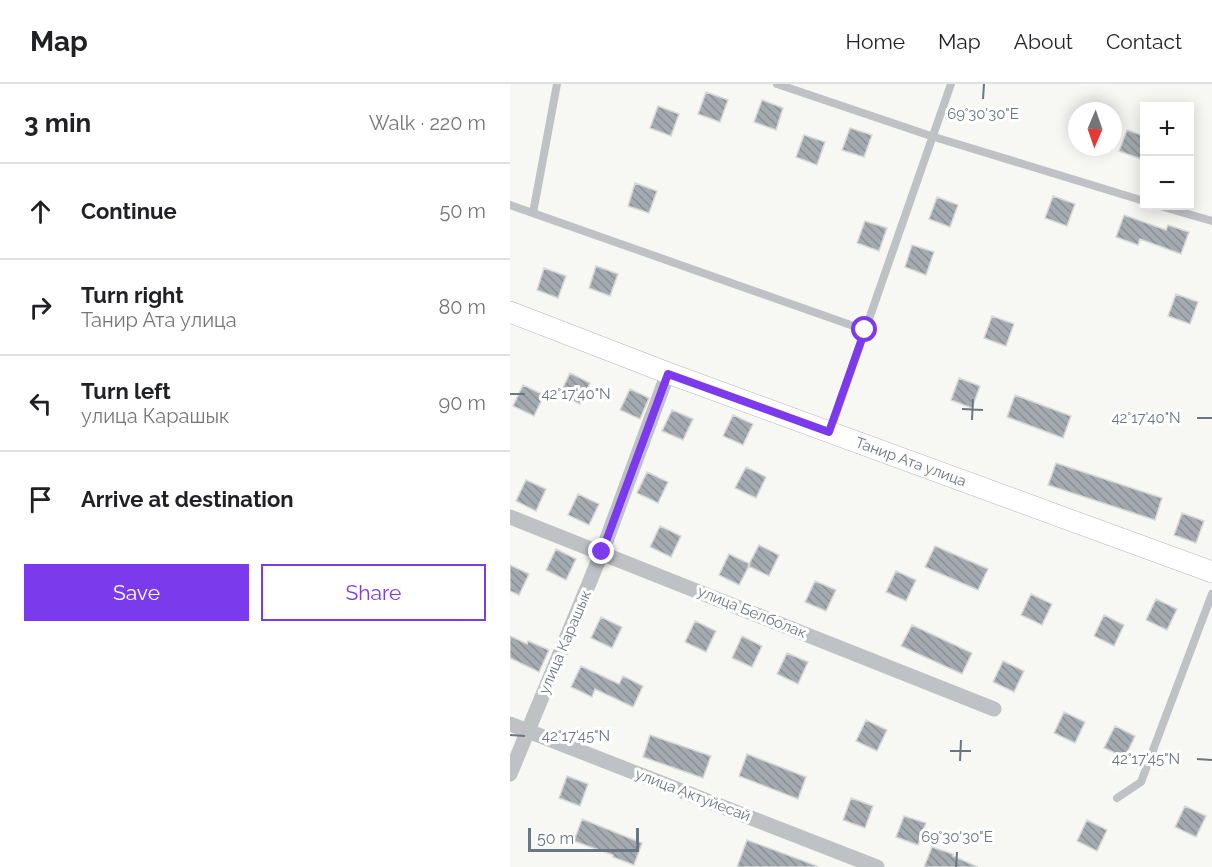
<!DOCTYPE html>
<html lang="en">
<head>
<meta charset="utf-8">
<style>
  body { margin:0; font-family:Raleway,sans-serif; background:#f6f6f6; color:#202124 }
  .controls { position:absolute; right:18px; top:18px; display:grid; overflow:hidden; border-radius:0px; box-shadow:0 3px 15px #0003 }
  .controls button { width:54px; height:54px; display:grid; place-items:center; padding:0; border:0; border-bottom:2px solid #e0e0e0; background:#fff; color:#202124; font:30px sans-serif }
  .compass { position:absolute; left:558px; top:18px; width:54px; height:54px; border-radius:50%; background:#fff; box-shadow:0 3px 15px #0003; rotate:182deg }
  .scale { position:absolute; left:18px; bottom:15px; width:111px; box-sizing:border-box; padding-left:6px; border:3px solid #6a7681; border-top:0; font-size:16px; line-height:21px; white-space:nowrap; color:#6a7681; -webkit-text-stroke:4px #fff; paint-order:stroke }
  .stop { position:absolute; width:18px; height:18px; margin:-14px; border:4px solid #7c3aed; border-radius:50%; background:#fff }
  .stop.end { background:#7c3aed; border-color:#fff; box-shadow:0 2px 6px #0008 }
  .list { margin:0; padding:0; list-style:none }
  h2 { display:flex; justify-content:space-between; align-items:center; height:78px; margin:0; padding:0 24px; font-size:26px }
  h2 small { font-size:20px; font-weight:400; color:#757577 }
  .list li { display:grid; grid-template-columns:39px 1fr auto; gap:18px; align-items:center; box-sizing:border-box; height:96px; padding:0 24px; border-top:2px solid #e0e0e0 }
  .list b { display:block; font-size:22px; white-space:nowrap }
  .list p { margin:0; font-size:20px; white-space:nowrap; color:#757577 }
  .list em { font-size:20px; font-style:normal; color:#757577 }
  .actions { display:flex; gap:12px; padding:18px 24px }
  .actions a { flex:1; padding:14px 0; border:2px solid #7c3aed; border-radius:0px; text-align:center; font-size:21px; color:#7c3aed }
  .actions .main { background:#7c3aed; color:#fff }
  .icon { flex:none; width:33px; height:33px; fill:none; stroke:currentColor; stroke-width:2; stroke-linecap:round; stroke-linejoin:round }
  .map { position:relative; flex:none; width:702px; height:783px; overflow:hidden }
  header { display:flex; align-items:center; gap:36px; box-sizing:border-box; height:84px; padding:0 30px; background:#fff; border-bottom:2px solid #e0e0e0 }
  header strong { font-size:28px }
  nav { display:flex; gap:33px; margin-inline-start:auto; font-size:21px }
  main { display:flex }
  aside { flex:1; background:#fff }
  .map>svg:first-child { display:block }
</style>
</head>
<body>
<header>
<strong>Map</strong>
<nav><a>Home</a><a>Map</a><a>About</a><a>Contact</a></nav>
</header>
<main>
<aside>
<h2>3 min<small>Walk · 220 m</small></h2>
<ul class="list">
<li><svg class="icon" aria-label="ahead" viewBox="0 0 24 24"><path d="M12 20V5M6 11l6-6 6 6"/></svg><div><b>Continue</b></div><em>50 m</em></li>
<li><svg class="icon" aria-label="right" viewBox="0 0 24 24"><path d="M7 20v-9h11M14 6l5 5-5 5"/></svg><div><b>Turn right</b><p>Танир Ата улица</p></div><em>80 m</em></li>
<li><svg class="icon" aria-label="left" viewBox="0 0 24 24"><path d="M17 20v-9H6M10 6l-5 5 5 5"/></svg><div><b>Turn left</b><p>улица Карашык</p></div><em>90 m</em></li>
<li><svg class="icon" aria-label="arrive" viewBox="0 0 24 24"><path d="M6 21V4h12l-3 4 3 4H6"/></svg><div><b>Arrive at destination</b></div></li>
</ul>
<div class="actions"><a class="main">Save</a><a>Share</a></div>
</aside>
<div class="map">
<svg width="702" height="783" viewBox="0 0 702 783">
  <defs>
    <pattern id="building-back-hatch" width="6" height="6" patternUnits="userSpaceOnUse" patternTransform="scale(1.5)"><rect width="6" height="6" fill="#a4abb0"/><path d="M-1 5l2 2M0 0l6 6M5-1l2 2" fill="none" stroke="#8a9095"/></pattern>
  </defs>
  <rect width="100%" height="100%" fill="#f7f7f4"/>
  <path fill="url(#building-back-hatch)" stroke="#d8d8d7" stroke-width="1.5" d="M196,8L218,16L210,38L188,30Z
    M252,16L273,24L266,46L244,38Z
    M148,22L169,30L161,52L140,44Z
    M340,44L362,51L354,73L332,66Z
    M617,46L634,52V65L631,75L609,67Z
    M294,51L315,58L307,81L286,73Z
    M125,99L147,107L139,129L118,122Z
    M543,112L565,120L557,142L535,134Z
    M427,113L448,121L440,143L419,135Z
    M614,131L656,146L658,141L679,148L671,170L630,155L628,161L606,153Z
    M355,137L377,144L369,167L347,159Z
    M402,161L424,168L416,191L395,183Z
    M86,182L108,190L100,212L79,204Z
    M34,184L56,192L48,214L27,206Z
    M666,210L688,218L680,240L658,232Z
    M482,232L504,240L496,262L474,254Z
    M60,289L80,299L70,320L50,310Z
    M449,294L470,302L462,324L441,316Z
    M13,301L34,311L24,332L3,322Z
    M120,305L139,314L130,335L110,326Z
    M505,311L561,332L553,354L497,333Z
    M162,326L183,335L173,356L152,347Z
    M223,331L243,340L233,361L213,352Z
    M546,379L652,414L645,436L538,401Z
    M236,383L256,393L246,414L225,404Z
    M137,388L158,398L148,419L127,409Z
    M16,396L36,405L26,427L6,417Z
    M68,410L89,420L79,441L58,431Z
    M672,429L694,437L686,459L664,451Z
    M150,442L171,452L161,473L140,463Z
    M249,461L269,471L259,492L238,482Z
    M425,462L478,485L468,506L415,483Z
    M46,465L66,475L56,496L36,486Z
    M219,470L240,480L229,501L209,491Z
    M0,481L19,490L9,511L0,507Z
    M386,487L406,496L396,517L376,508Z
    M305,497L326,506L316,527L295,518Z
    M521,510L542,520L532,541L511,531Z
    M646,515L667,525L657,546L636,536Z
    M594,531L614,541L604,562L584,552Z
    M91,533L112,543L102,564L81,554Z
    M185,537L206,547L196,568L175,558Z
    M402,541L462,569L452,590L391,562Z
    M0,552L17,560L18,557L39,566L29,588L0,574Z
    M232,552L252,562L242,583L222,574Z
    M277,569L298,578L288,600L267,590Z
    M493,577L514,587L504,608L483,598Z
    M71,582L109,600L113,592L133,602L123,623L85,605L82,613L61,603Z
    M554,628L575,638L565,659L544,649Z
    M356,636L377,646L367,667L346,657Z
    M605,642L625,652L615,673L594,664Z
    M140,651L201,672L193,694L133,673Z
    M237,670L296,693L288,715L229,692Z
    M57,692L78,700L70,722L49,714Z
    M341,714L363,722L355,744L333,736Z
    M675,722L696,732L686,753L665,743Z
    M394,732L416,739L408,761L386,753Z
    M72,735L132,759L124,781L103,773V771L64,757Z
    M577,736L597,746L587,767L567,757Z
    M237,756L307,782L306,783H227Z
    M422,763L443,770V772L468,783H414Z"/>
  <g fill="none" stroke-linecap="round" stroke-linejoin="round">
    <g stroke="#b1b5b9" stroke-width="22">
      <g id="secondary">
        <path id="s1" d="M0,228L158,289L702,488"/>
      </g>
    </g>
    <path stroke="#bec2c5" stroke-width="8" d="M267,0L421,52L634,117
      M0,121L355,246
      M650,122L702,137
      M23,129L47,0
      M320,347L441,0
      M607,714L631,698L702,510"/>
    <path stroke="#bec2c5" stroke-width="15" d="M0,433L484,625
      M0,640L367,783
      M0,690L92,468L158,289"/>
    <use href="#secondary" stroke="#fff" stroke-width="21"/>
  </g>
  <g fill="none" stroke-linecap="round" stroke-linejoin="round">
    <path stroke="#7c3aed" stroke-width="8" d="M92,468L158,290L319,348L355,246"/>
  </g>
  <path fill="none" stroke="#6a7681" stroke-width="2" d="M473,15L474,0M0,310H15M452,325L473,326M687,334H702M462,336L463,315M0,651L15,652M440,667H461M687,675L702,676M450,677L451,656M446,783L447,768"/>
  <g text-anchor="middle" stroke-width="6" stroke-linejoin="round" paint-order="stroke">
    <g font-size="15" fill="#6a7681" stroke="#fff">
      <text dy="5" stroke="none"><textPath href="#s1" startOffset="428">Танир Ата улица</textPath></text>
      <text transform="translate(242 528) rotate(22)" y="5">улица Белболак</text>
      <text transform="translate(55 558) rotate(-67)" y="5">улица Карашык</text>
      <text transform="translate(183 711) rotate(21)" y="5">улица Актуйесай</text>
    </g>
  </g>
  <g font-size="15" text-anchor="middle" fill="#6a7681" stroke="#fff" stroke-width="6" stroke-linejoin="round" paint-order="stroke">
    <text x="473" y="35">69°30'30"E</text>
    <text x="66" y="315">42°17'40"N</text>
    <text x="636" y="339">42°17'40"N</text>
    <text x="66" y="657">42°17'45"N</text>
    <text x="636" y="680">42°17'45"N</text>
    <text x="447" y="758">69°30'30"E</text>
  </g>
</svg>
<div class="controls">
<button>+</button>
<button>−</button>
</div>
<svg class="compass" viewBox="-18 -18 36 36"><path d="M0-13l5 13h-10z" fill="#e53935"/><path d="M0 13l5-13h-10z" fill="#757577"/></svg>
<div class="scale">50 m</div>
<div class="stop" style="left:355px;top:246px"></div>
<div class="stop end" style="left:92px;top:468px"></div>
</div>
</main>
</body>
</html>
